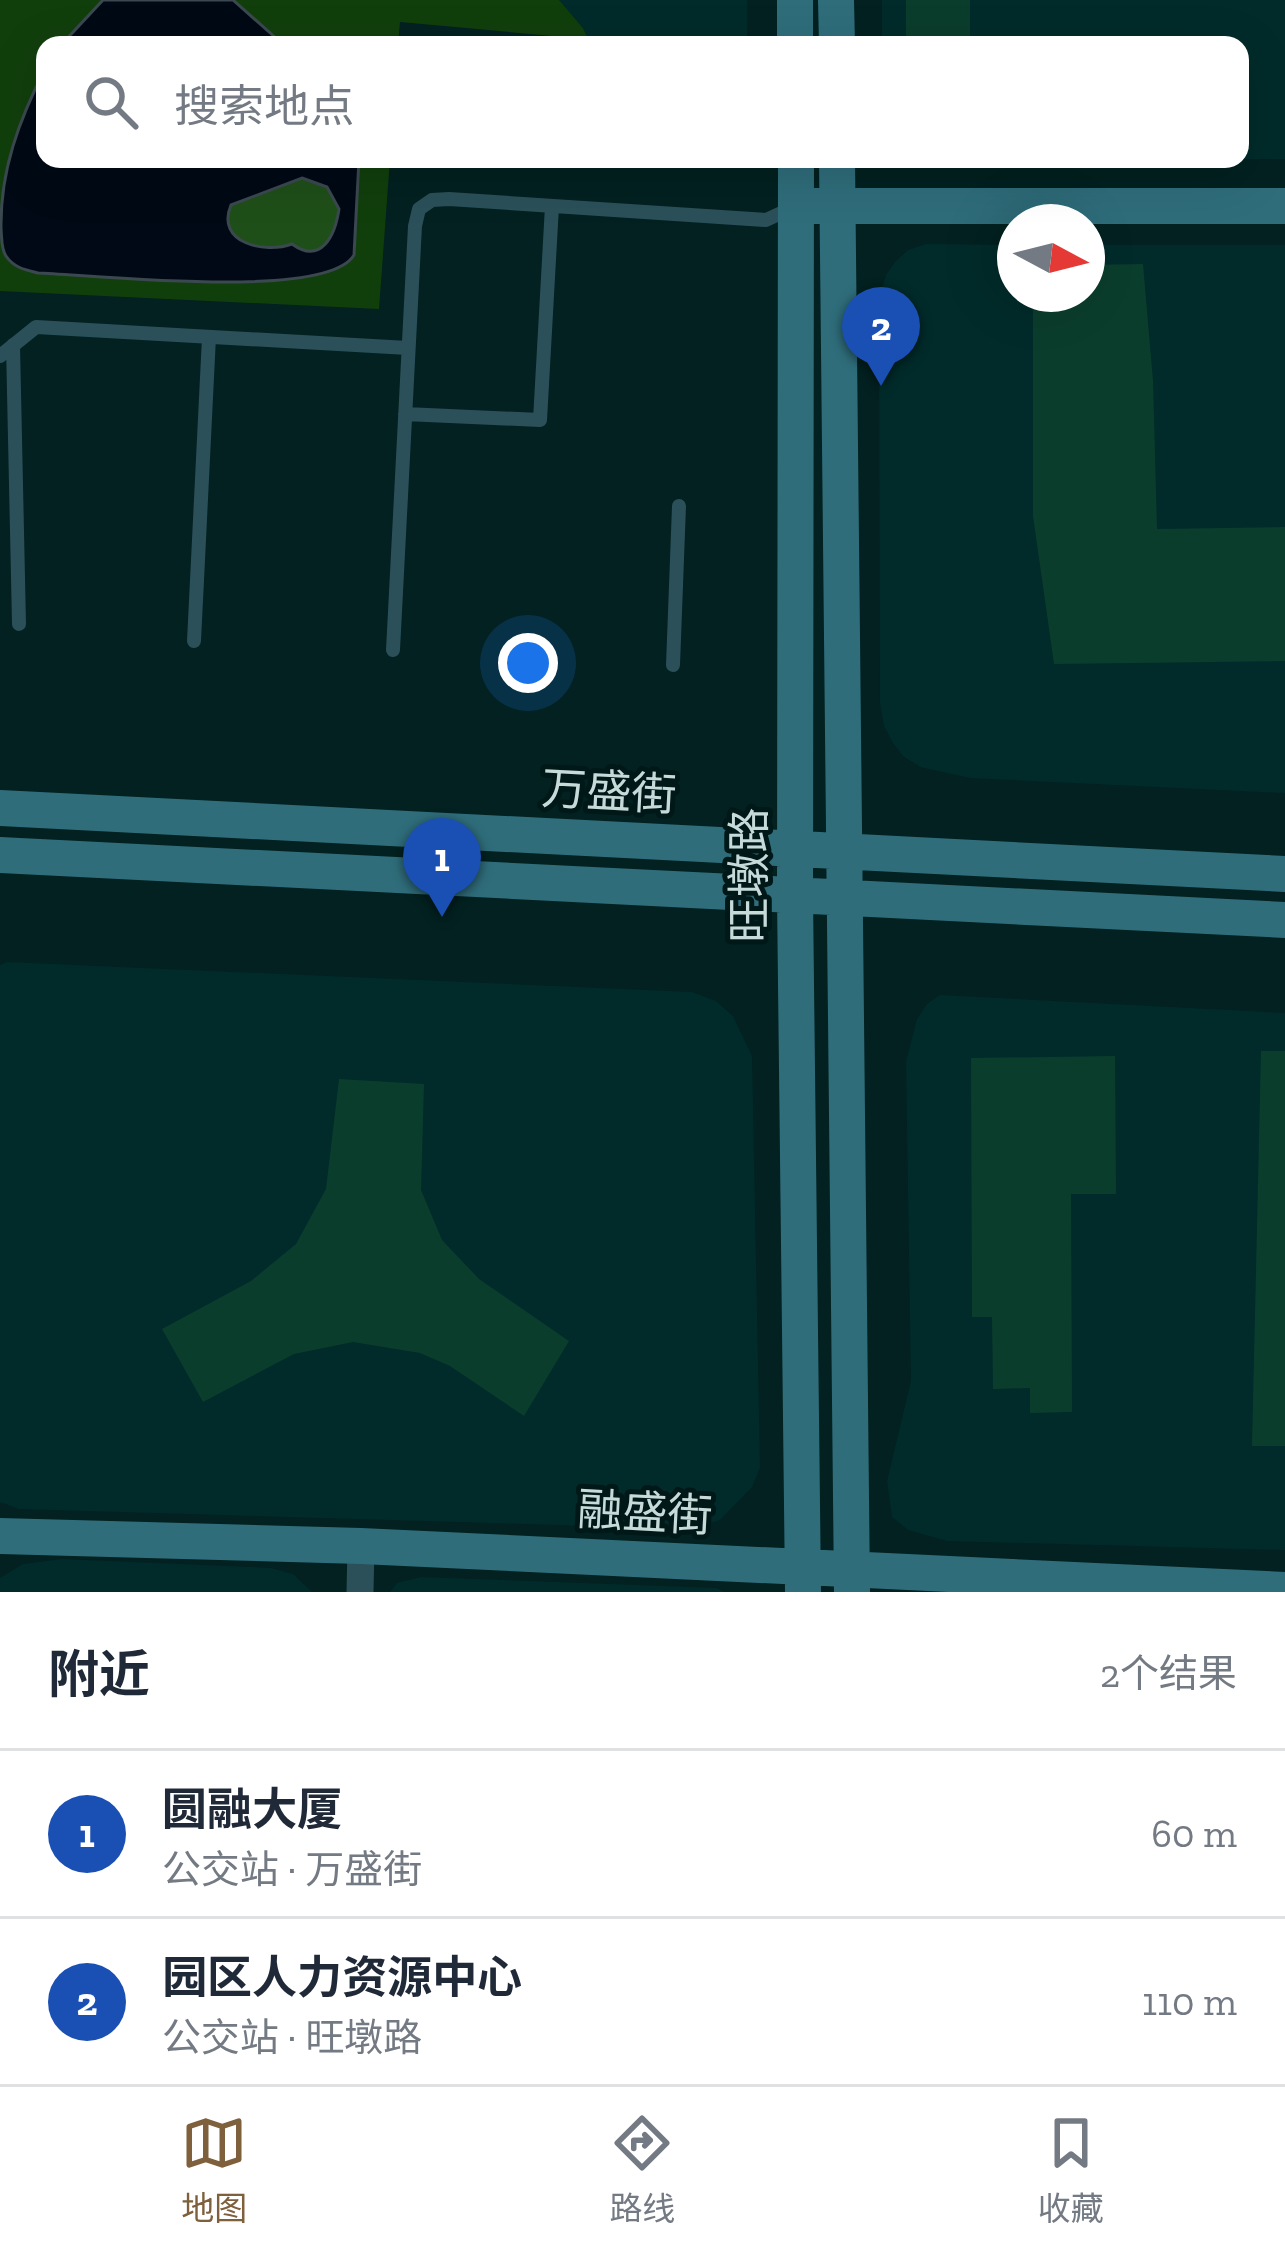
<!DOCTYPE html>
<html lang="zh">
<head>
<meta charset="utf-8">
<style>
  body { margin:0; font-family:"Zilla Slab","Noto Sans SC",serif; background:#f2f2f3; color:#1f2937 }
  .compass { position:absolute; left:997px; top:204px; width:108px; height:108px; border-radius:50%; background:#fff; box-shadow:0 12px 48px #0002; rotate:97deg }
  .you { position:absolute; left:528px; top:663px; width:42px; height:42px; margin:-30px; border:9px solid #fff; border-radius:50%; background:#1a73e8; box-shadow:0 0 0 18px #1a73e833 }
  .badge { display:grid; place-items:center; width:78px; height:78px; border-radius:50%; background:#7e603c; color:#fff; font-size:39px; font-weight:700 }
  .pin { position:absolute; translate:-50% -99px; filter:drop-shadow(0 3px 6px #0008) }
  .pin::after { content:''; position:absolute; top:63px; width:42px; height:36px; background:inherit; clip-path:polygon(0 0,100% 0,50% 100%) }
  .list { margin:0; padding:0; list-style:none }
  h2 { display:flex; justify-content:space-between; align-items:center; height:156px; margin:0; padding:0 48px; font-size:51px }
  h2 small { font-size:39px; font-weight:400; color:#747a83 }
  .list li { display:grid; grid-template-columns:78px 1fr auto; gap:36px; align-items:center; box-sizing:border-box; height:168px; padding:0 48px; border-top:3px solid #e0e1e3 }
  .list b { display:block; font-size:45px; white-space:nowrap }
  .list p { margin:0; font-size:39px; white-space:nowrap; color:#747a83 }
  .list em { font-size:39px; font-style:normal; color:#747a83 }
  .icon { flex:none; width:66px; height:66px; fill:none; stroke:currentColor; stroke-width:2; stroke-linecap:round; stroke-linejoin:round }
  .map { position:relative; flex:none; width:1285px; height:1592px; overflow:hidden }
  .search { position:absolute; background:#fff; box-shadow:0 12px 48px #0002; left:36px; right:36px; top:36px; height:132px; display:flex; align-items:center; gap:30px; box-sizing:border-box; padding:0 42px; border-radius:24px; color:#747a83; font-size:45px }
  .sheet { height:492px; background:#fff }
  nav { display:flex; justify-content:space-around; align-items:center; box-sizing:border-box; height:168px; border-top:3px solid #e0e1e3; background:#fff; font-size:33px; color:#747a83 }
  nav a { display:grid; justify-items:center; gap:6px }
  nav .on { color:#7e603c }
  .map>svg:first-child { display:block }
</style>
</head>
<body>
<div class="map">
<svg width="1285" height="1592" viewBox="0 0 1285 1592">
  <rect width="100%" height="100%" fill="#022120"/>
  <path fill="#002b2a" d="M559,0H747V45H591L583,28Z
    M882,0H1285V159L936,162L924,159H1240V45H882Z
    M926,244L1015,245V294H1087V245H1285V793L970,778L920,767L903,756L893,743L884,726L880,703L879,299L886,275L895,262L908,250Z
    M7,962L692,992L716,1001L733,1016L752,1056L760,1468L752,1487L720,1520L692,1529L19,1509L0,1502V965Z
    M940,995L1285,1013V1550L947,1541L908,1530L892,1517L887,1481L911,1381L906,1062L917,1019L927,1004Z
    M62,1559L271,1568L293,1574L312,1592H0V1578L23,1564Z
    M421,1577L717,1588L724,1592H390L397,1583Z"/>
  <path fill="#113f0c" d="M0,0H559L583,28L591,45H564L563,37L400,22L398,45H45V159H390L379,309L0,291Z"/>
  <path fill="#1f4f19" d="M302,178L327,187L339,209C336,230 329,254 304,253L297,247C270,249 214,248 230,205Z"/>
  <path fill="#000915" stroke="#3b4850" stroke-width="3" fill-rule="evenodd" d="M103,0H233L277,39L292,45H61Z
    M45,69V159H359L354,255C327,301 94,275 38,273C26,270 14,268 6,256C1,249 2,239 1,229C0,171 19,120 45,69ZM302,178L327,187L339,209C335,236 321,265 292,244C265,254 215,243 231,205Z"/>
  <path fill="#0b3d2c" d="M906,0H970V45H906Z
    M1143,264L1153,381L1157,529L1285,527V661L1054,664L1033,516V294H1087V265Z
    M1261,1051H1285V1446H1252Z
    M1115,1056L1116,1194H1071L1072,1412L1030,1413V1388L993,1389L992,1317H972L971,1058Z
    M339,1079L424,1084L421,1190L442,1240L479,1279L569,1341L524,1416L450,1366L420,1353L353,1342L294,1354L203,1402L162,1329L251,1281L296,1244L326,1189Z"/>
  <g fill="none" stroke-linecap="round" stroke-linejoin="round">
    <path stroke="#2b5059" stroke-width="14" d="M13,345L19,624
      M0,356L36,327L408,348
      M405,414L540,420L552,206
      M194,641L209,337
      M393,650L415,226L419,209L432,200L449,199L766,220L792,208
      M673,665L679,506"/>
    <path stroke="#2b5059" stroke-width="27" d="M360,1592L361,1546"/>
    <path stroke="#2f6d7b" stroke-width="36" d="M795,0V45
      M836,0L837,45
      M796,159L795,896L803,1592
      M837,159L852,1592
      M815,206H1285
      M0,808L1285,874
      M0,855L1285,920
      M0,1536L361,1546L1285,1590"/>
  </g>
  <g text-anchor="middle" stroke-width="10" stroke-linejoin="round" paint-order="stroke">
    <g font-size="45" fill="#c5dad9" stroke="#001817">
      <text transform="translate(609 791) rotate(3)" y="16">万盛街</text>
      <text transform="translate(749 875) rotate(-90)" y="16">旺墩路</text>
      <text transform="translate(645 1512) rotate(3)" y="16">融盛街</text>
    </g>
  </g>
</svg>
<svg class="compass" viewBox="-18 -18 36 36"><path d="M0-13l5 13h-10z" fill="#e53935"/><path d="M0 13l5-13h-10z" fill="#747a83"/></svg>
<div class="you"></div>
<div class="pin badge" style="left:442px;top:917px;background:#1a4fb4">1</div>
<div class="pin badge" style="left:881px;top:386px;background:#1a4fb4">2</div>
<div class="search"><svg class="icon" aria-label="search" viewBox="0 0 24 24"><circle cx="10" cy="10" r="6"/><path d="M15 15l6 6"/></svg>搜索地点</div>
</div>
<section class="sheet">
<h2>附近<small>2个结果</small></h2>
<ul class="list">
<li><span class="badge" style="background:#1a4fb4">1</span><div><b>圆融大厦</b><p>公交站 · 万盛街</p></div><em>60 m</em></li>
<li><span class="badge" style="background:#1a4fb4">2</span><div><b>园区人力资源中心</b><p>公交站 · 旺墩路</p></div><em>110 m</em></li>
</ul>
</section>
<nav>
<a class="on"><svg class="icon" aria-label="map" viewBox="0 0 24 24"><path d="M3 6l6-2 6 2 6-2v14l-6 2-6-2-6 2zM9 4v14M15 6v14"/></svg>地图</a>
<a><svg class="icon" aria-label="directions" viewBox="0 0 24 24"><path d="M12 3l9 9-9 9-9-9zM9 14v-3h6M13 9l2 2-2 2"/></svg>路线</a>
<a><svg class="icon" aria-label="saved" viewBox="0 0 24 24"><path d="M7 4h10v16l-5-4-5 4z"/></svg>收藏</a>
</nav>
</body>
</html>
